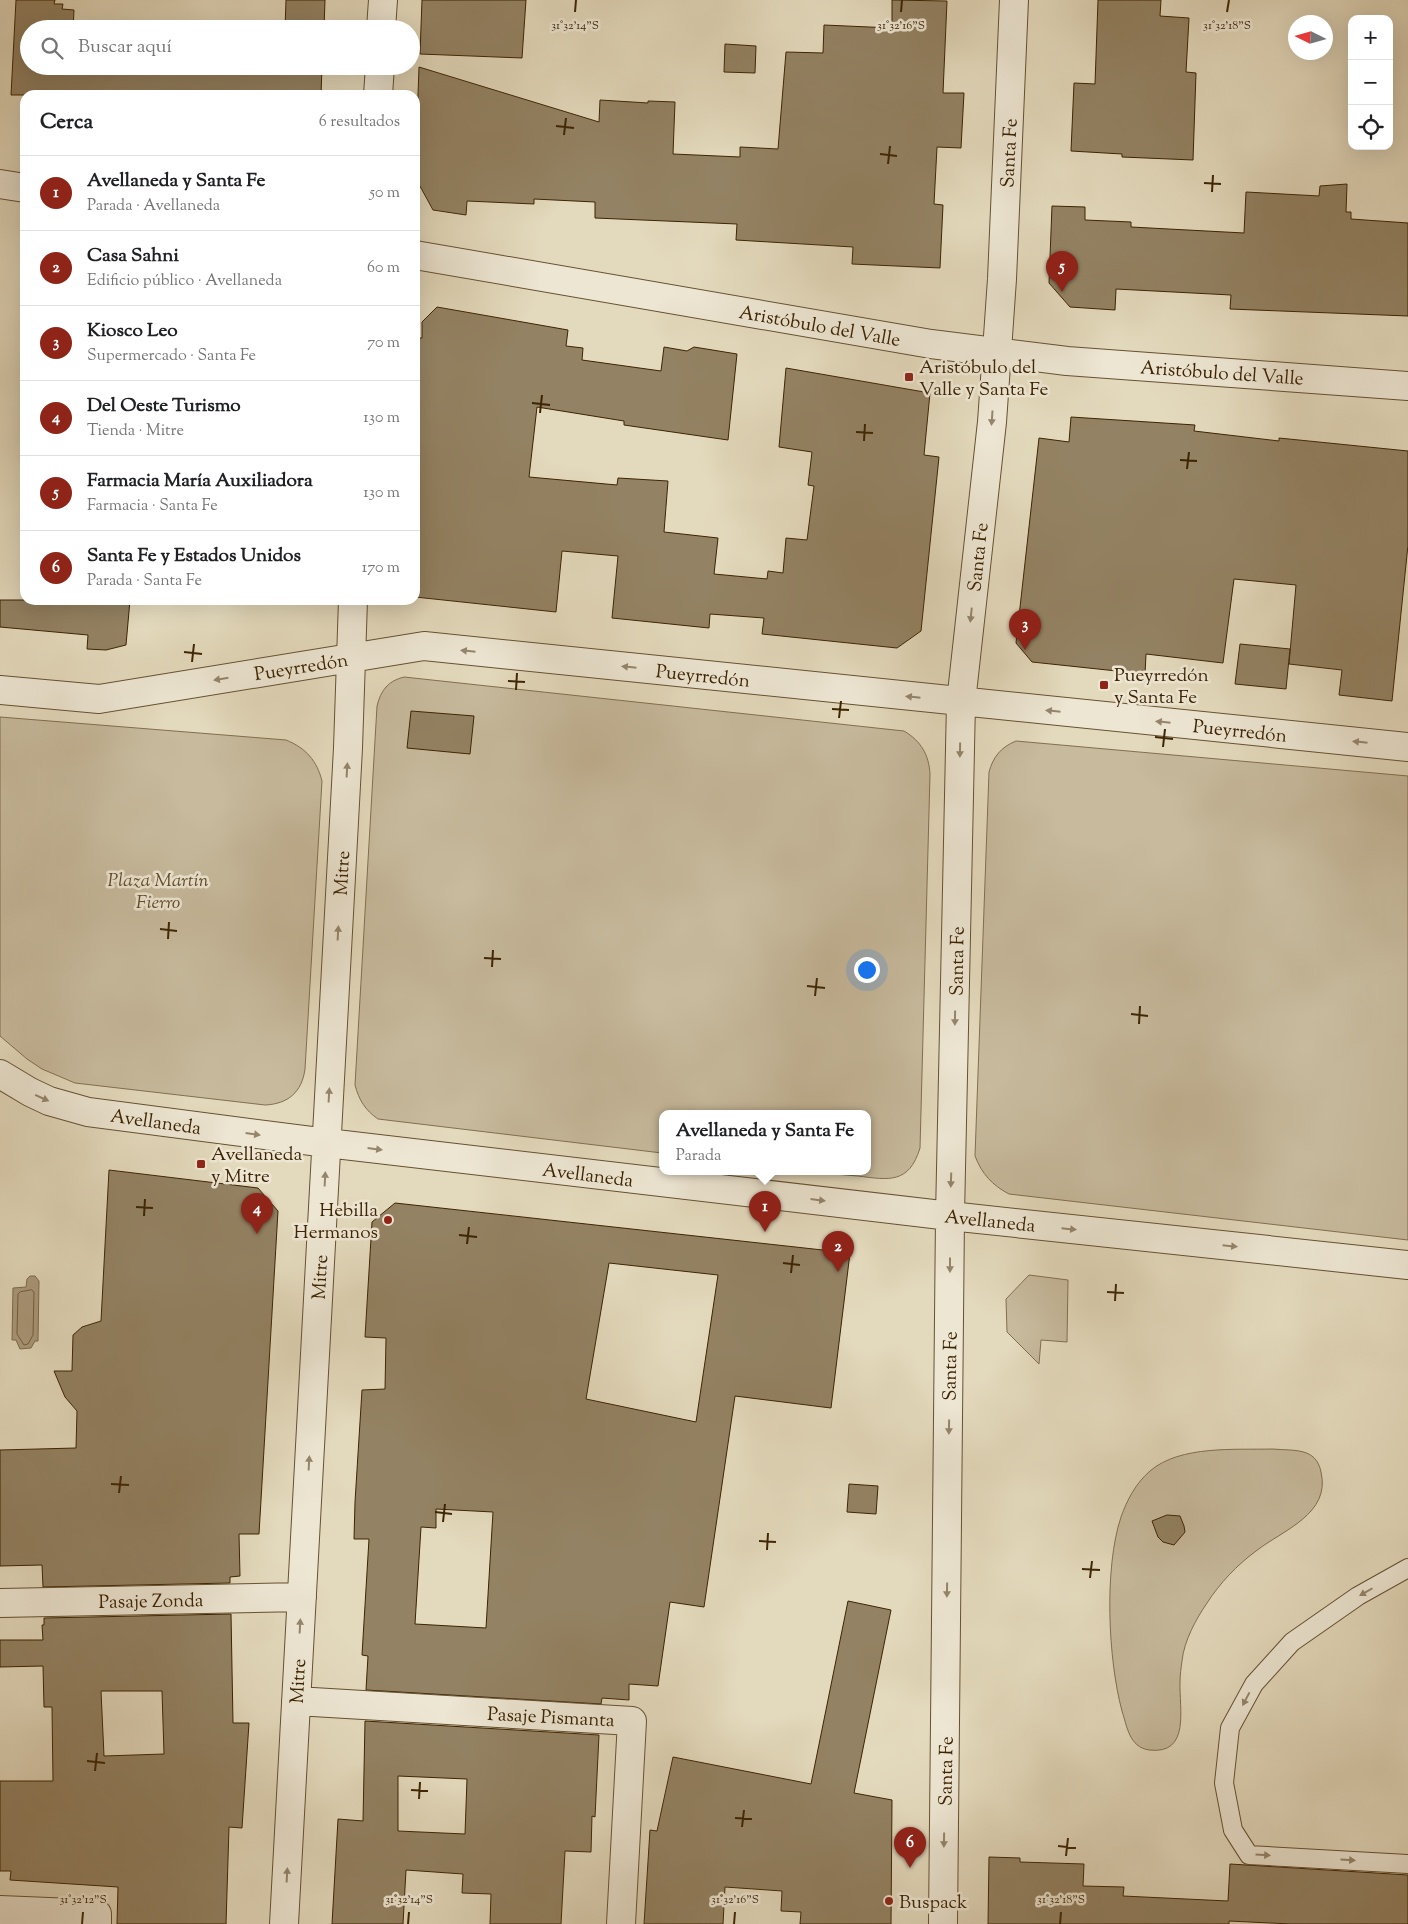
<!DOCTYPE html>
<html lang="es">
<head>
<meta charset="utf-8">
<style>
  body { margin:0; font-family:"Sorts Mill Goudy",serif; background:#f2f2f2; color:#202124 }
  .controls { position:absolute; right:15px; top:15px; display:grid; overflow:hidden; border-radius:10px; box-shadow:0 5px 20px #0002 }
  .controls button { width:45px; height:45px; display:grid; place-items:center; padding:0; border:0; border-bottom:1px solid #e0e0e0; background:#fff; color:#202124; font:25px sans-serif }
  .compass { position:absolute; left:1288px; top:15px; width:45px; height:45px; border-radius:50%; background:#fff; box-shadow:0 5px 20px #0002; rotate:275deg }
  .you { position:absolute; left:866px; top:969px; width:18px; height:18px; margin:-12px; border:4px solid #fff; border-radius:50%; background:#1a73e8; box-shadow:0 0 0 8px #1a73e833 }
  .badge { display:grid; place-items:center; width:32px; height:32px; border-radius:50%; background:#8f2418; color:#fff; font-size:16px; font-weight:700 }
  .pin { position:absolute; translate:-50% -41px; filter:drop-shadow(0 1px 2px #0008) }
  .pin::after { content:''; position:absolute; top:26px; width:18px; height:15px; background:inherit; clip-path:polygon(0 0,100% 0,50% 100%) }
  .popup { position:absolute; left:659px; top:1110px; width:212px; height:65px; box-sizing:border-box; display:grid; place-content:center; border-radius:10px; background:#fff; filter:drop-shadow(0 1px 4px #0005); font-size:16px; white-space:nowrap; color:#757577 }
  .popup b { font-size:19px; color:#202124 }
  .popup::after { content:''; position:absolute; left:50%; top:100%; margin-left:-10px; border:10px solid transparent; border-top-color:#fff }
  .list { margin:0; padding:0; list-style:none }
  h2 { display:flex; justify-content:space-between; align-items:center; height:65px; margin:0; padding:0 20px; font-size:21px }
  h2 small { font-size:16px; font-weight:400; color:#757577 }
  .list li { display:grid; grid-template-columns:32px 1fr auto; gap:15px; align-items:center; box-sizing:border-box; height:75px; padding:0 20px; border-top:1px solid #e0e0e0 }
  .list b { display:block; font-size:19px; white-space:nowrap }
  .list p { margin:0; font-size:16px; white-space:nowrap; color:#757577 }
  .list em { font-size:16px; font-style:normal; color:#757577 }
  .icon { flex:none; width:28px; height:28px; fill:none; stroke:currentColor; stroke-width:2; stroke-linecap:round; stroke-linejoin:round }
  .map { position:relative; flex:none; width:1408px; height:1924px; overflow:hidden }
  .search { position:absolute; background:#fff; box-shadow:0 5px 20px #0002; left:20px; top:20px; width:400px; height:55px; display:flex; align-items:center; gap:12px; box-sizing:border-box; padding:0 18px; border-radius:28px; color:#757577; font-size:19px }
  .panel { position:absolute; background:#fff; box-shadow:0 5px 20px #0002; left:20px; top:90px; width:400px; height:515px; border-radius:15px }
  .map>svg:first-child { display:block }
</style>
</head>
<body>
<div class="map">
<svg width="1408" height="1924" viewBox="0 0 1408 1924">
  <rect width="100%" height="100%" fill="#e3d9bc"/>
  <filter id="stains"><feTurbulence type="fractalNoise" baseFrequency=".004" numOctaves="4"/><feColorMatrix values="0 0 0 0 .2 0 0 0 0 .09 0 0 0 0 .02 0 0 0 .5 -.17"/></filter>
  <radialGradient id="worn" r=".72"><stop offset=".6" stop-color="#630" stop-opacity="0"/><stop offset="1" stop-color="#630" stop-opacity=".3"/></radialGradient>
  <path fill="#c7ba9d" stroke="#826f50" d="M404,677L904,731C921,741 929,755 930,774L920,1148C909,1184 889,1180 858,1176C842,1175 827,1173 811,1171H868V1113H662V1153L378,1119C365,1110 359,1100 355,1085L377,706C381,690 388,681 404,677Z
    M0,717L286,740C306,748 317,761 322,781L305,1069C302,1092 288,1104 265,1105L75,1083L42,1069L27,1059L0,1036Z
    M1016,741L1408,776V1240L1009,1194C992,1185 982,1174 975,1156L989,772C993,757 1001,747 1016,741Z
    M1029,1275L1068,1280L1067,1342L1041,1340L1039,1364L1007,1332L1006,1299Z
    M1273,1449C1294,1451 1316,1447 1321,1472C1331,1514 1283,1530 1256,1551C1237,1565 1220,1583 1207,1603C1196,1619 1184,1641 1182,1661C1181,1668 1180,1675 1180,1682C1179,1708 1191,1755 1149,1750C1129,1747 1127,1726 1122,1711C1108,1659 1104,1568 1121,1517C1127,1500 1136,1483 1150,1471C1180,1445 1236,1450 1273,1449Z"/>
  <path fill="#ab9b7d" stroke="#7f6b4c" d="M30,1276H35L39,1281L38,1341H35L31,1348L20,1349L16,1340H12L13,1288L26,1287L27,1279Z"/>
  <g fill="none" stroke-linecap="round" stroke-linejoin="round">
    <path stroke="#746040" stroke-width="1" d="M32,1290L34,1292L33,1335L28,1344L24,1345L17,1334L18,1294L20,1292Z"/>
  </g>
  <path fill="#938263" stroke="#3d2403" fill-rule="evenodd" d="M16,0H55L54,4H63L62,9L74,10L73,29H29V66H322L321,95H11Z
    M286,0H325L324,29H285Z
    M422,0H526L522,58L420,54Z
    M892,0L947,1L943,93H964L961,148L937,147L934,204L943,205L940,268L852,264L853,247L736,240L737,224L595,218V202L534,199V204L467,201L466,215L433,210L415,177L419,67L599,122L600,100L648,103V101L675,102L673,154L740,157V147L778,149L786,52L823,53L824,25L892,28Z
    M1098,0H1161L1160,16L1189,18L1186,72L1196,73L1193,160L1122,157V154L1071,151L1074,83L1095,84Z
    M725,44L756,46L755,73L724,72Z
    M1347,184L1346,212H1351V219L1408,223V316L1230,309L1231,295L1116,289L1115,310L1070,307L1049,283L1052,206L1085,207V220L1131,222V227L1244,233L1246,192L1319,196L1320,186Z
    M437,307L568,330L566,346L583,348L582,360L661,371L664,347L687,351L694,347L737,354L728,440L624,425V421L537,407L529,477L617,485L618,478L668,481L664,532L718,538L714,574L767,579L768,571L783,573L786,538L807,540L814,486L808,485L812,452L779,447L786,368L930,393L924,455L939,457L921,631L897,648L762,634L764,618L710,614L709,628L612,618L618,556L562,551L556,612L415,597V338H422V322Z
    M1071,417L1195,425L1194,431L1279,441V438L1408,451V545L1392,701L1339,695L1342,670L1289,664L1296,585L1234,579L1223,663L1146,654L1145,674L1032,662L1016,643L1039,438L1069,442Z
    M0,600H130L126,645L106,650L87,649L88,635L0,627Z
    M1240,644L1290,649L1286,689L1235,684Z
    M411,711L474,716L470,754L407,748Z
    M109,1170L258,1188L278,1211L259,1534H239L240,1576L230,1577V1583L43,1587L42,1565L0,1566V1450L76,1448L77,1411L65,1397L54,1371H72L73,1335L82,1327L101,1321Z
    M395,1203L850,1253L831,1408L735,1396L704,1607L670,1602L658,1686L629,1684V1700L602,1698L601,1704L366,1690L368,1656L362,1655L369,1539H354L355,1502L362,1390L385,1389L386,1338L365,1337L372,1222ZM609,1263L718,1275L696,1422L586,1399ZM436,1509L493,1512L486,1628L415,1624L421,1527L436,1528Z
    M849,1484L878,1486L876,1514L847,1512Z
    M1167,1515L1180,1516L1184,1526L1185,1532L1174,1545L1163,1542L1158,1537L1152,1521Z
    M848,1601L891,1610L854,1793L892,1800L891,1924H800L801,1912L781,1911L782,1891L725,1887L723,1924H644L650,1830L657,1831L673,1757L811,1784Z
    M231,1614L233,1723H249L242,1828L229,1827L226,1924H117L118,1887L10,1880L11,1871H0V1781H53L52,1707H44L43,1666L0,1667V1640H43L42,1625H44V1618ZM101,1691H162L164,1754L104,1756Z
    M365,1721L599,1735L595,1817L592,1816L591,1852L565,1851L561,1924H490L491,1894L462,1893L463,1874L406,1870L403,1924H332L338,1819L363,1821ZM398,1776L467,1779L465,1834L398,1831Z
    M989,1857L1020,1858V1862L1084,1864L1083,1886L1124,1887L1123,1896L1228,1901L1230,1864L1408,1875V1924H1291L1229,1921V1924H988Z"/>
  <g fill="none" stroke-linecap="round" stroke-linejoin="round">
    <g stroke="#665131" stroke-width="20">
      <path id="service" d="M1408,1568L1358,1596L1292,1642L1254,1684L1230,1728L1224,1783L1233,1830L1249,1855L1408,1864"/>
    </g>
    <g stroke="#665131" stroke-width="30">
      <path id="minor" d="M381,29L383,0
        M378,95L380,66
        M0,184L25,188
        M415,255L931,344L1067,361L1408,386
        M0,690L99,699L424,646L1408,747
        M0,1074L30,1092L49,1101L88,1112L327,1143L950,1216L1408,1265
        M0,1603L302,1597
        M296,1701L632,1721L621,1924
        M0,1910L97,1914V1924
        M284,1924L348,748L353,600
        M943,1924L950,1216L961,702L992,422L1002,279L1014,0"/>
    </g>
    <use href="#service" stroke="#ede6d3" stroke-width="18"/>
    <use href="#minor" stroke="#ede6d3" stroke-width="28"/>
  </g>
  <defs><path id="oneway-solid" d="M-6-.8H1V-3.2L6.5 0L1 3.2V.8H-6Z" transform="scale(1.25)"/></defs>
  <g fill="#95856b">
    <use href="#oneway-solid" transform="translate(992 418) rotate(94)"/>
    <use href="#oneway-solid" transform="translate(971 615) rotate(96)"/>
    <use href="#oneway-solid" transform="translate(468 651) rotate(-174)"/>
    <use href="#oneway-solid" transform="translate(629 667) rotate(-174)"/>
    <use href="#oneway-solid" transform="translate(221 679) rotate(171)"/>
    <use href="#oneway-solid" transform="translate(913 697) rotate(-174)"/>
    <use href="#oneway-solid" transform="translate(1053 711) rotate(-174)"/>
    <use href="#oneway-solid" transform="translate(1163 722) rotate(-174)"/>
    <use href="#oneway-solid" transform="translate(1360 742) rotate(-174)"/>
    <use href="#oneway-solid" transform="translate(960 750) rotate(91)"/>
    <use href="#oneway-solid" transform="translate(347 770) rotate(-87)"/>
    <use href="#oneway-solid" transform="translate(338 933) rotate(-87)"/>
    <use href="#oneway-solid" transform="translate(955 1018) rotate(91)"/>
    <use href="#oneway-solid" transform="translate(329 1095) rotate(-87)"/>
    <use href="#oneway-solid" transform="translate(42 1098) rotate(24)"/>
    <use href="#oneway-solid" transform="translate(253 1134) rotate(8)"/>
    <use href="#oneway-solid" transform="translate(375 1149) rotate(7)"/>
    <use href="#oneway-solid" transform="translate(325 1179) rotate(-87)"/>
    <use href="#oneway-solid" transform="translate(951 1180) rotate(92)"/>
    <use href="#oneway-solid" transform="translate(818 1200) rotate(7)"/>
    <use href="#oneway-solid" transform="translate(1069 1229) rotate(6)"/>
    <use href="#oneway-solid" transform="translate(1230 1246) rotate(6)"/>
    <use href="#oneway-solid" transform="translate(950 1265) rotate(90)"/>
    <use href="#oneway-solid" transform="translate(949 1427) rotate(91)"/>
    <use href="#oneway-solid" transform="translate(309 1463) rotate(-87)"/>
    <use href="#oneway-solid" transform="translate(947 1590) rotate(91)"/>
    <use href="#oneway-solid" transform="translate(1366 1592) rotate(150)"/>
    <use href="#oneway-solid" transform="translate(300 1626) rotate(-87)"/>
    <use href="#oneway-solid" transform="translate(1246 1699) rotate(118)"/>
    <use href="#oneway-solid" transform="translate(944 1840) rotate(91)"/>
    <use href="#oneway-solid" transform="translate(1263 1855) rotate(3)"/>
    <use href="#oneway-solid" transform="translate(1348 1860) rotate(3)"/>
    <use href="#oneway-solid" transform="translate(287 1875) rotate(-87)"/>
  </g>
  <path fill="none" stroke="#3d2403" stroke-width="2" d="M575,12L576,0M901,12L902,0M1227,12L1229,0M556,126L574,128M564,135L566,118M880,154L897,156M888,164L890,146M1204,183L1221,184M1212,192L1213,175M532,403L550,405M540,413L542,395M856,432L873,433M864,441L865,424M1180,460L1197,461M1187,469L1189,452M184,652L202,654M192,662L194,644M508,681L525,682M516,690L517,673M832,709L849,710M839,718L841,701M1155,737L1173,739M1163,747L1165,729M160,929L177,931M168,939L169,922M484,958L501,959M492,967L493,950M807,986L825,988M815,996L817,978M1131,1014L1148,1016M1139,1024L1140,1006M136,1207L153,1208M144,1216L145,1199M459,1235L477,1237M467,1244L469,1227M783,1263L800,1265M791,1273L793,1255M1107,1292L1124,1293M1115,1301L1116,1284M111,1484L129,1485M119,1493L121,1476M435,1512L452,1514M443,1522L445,1504M759,1541L776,1542M767,1550L768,1533M1082,1569L1100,1570M1090,1578L1092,1561M87,1761L105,1763M95,1771L97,1753M411,1790L428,1791M419,1799L420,1782M735,1818L752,1819M742,1827L744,1810M1058,1846L1076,1848M1066,1856L1068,1838M82,1924L83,1912M408,1924L409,1912M734,1924L735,1912M1060,1924L1061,1912"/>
  <g fill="#8f2418" stroke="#ede6d3" stroke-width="2">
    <rect x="904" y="372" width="10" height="10" rx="2.5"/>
    <rect x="1099" y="680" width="10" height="10" rx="2.5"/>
    <rect x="196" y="1159" width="10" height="10" rx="2.5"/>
    <circle cx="388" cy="1220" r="5"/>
    <circle cx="889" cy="1901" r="5"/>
  </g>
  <g text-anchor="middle" stroke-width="5" stroke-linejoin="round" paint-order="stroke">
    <g font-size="19" fill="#3d2403" stroke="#ede6d3">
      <text transform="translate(1008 153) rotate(-87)" y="7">Santa Fe</text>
      <text transform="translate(820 325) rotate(10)" y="7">Aristóbulo del Valle</text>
      <text transform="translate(1222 372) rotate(4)" y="7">Aristóbulo del Valle</text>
      <text transform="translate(977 557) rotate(-84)" y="7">Santa Fe</text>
      <text transform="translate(301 666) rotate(-9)" y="7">Pueyrredón</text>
      <text transform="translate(703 675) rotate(6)" y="7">Pueyrredón</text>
      <text transform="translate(1240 730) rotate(6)" y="7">Pueyrredón</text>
      <text transform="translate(341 873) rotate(-87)" y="7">Mitre</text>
      <text transform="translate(956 961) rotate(-89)" y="7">Santa Fe</text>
      <text transform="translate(156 1121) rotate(8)" y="7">Avellaneda</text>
      <text transform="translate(588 1174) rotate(7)" y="7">Avellaneda</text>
      <text transform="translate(990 1220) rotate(6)" y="7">Avellaneda</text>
      <text transform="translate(319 1277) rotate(-87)" y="7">Mitre</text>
      <text transform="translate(949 1366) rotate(-89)" y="7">Santa Fe</text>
      <text transform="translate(151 1600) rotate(-1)" y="7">Pasaje Zonda</text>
      <text transform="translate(297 1681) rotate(-87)" y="7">Mitre</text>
      <text transform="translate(551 1716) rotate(3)" y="7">Pasaje Pismanta</text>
      <text transform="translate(945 1771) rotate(-89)" y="7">Santa Fe</text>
    </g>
    <g font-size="19" fill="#3d2403" stroke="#ede6d3" text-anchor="start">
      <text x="919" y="373">Aristóbulo del<tspan x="919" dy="22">Valle y Santa Fe</tspan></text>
      <text x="1114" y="681">Pueyrredón<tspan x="1114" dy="22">y Santa Fe</tspan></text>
      <text x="211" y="1160">Avellaneda<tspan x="211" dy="22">y Mitre</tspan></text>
      <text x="378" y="1216" text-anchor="end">Hebilla<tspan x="378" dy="22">Hermanos</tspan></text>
      <text x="899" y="1908">Buspack</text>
    </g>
    <g font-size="19" font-style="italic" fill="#604a2a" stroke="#ede6d3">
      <text x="158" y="886">Plaza Martín<tspan x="158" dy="22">Fierro</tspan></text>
    </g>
  </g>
  <g font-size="12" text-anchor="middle" fill="#3d2403" stroke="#ede6d3" stroke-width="5" stroke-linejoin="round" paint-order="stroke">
    <text x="575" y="29">31°32'14"S</text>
    <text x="901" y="29">31°32'16"S</text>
    <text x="1227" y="29">31°32'18"S</text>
    <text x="83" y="1903">31°32'12"S</text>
    <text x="409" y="1903">31°32'14"S</text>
    <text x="735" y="1903">31°32'16"S</text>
    <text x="1061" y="1903">31°32'18"S</text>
  </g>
  <rect width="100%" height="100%" filter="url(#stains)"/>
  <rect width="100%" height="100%" fill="url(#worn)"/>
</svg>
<div class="controls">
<button>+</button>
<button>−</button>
<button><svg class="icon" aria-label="locate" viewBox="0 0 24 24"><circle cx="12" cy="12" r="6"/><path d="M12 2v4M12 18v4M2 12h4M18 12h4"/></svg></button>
</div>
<svg class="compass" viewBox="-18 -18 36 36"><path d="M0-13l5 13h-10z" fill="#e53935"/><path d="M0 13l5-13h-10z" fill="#757577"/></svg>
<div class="you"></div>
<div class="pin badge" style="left:765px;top:1232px">1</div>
<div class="popup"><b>Avellaneda y Santa Fe</b>Parada</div>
<div class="pin badge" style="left:838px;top:1272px">2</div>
<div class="pin badge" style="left:1025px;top:650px">3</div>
<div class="pin badge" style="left:257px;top:1234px">4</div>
<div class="pin badge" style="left:1062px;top:292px">5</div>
<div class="pin badge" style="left:910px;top:1868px">6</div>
<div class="search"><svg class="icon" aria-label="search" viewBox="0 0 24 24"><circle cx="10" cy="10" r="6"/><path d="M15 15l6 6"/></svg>Buscar aquí</div>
<section class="panel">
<h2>Cerca<small>6 resultados</small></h2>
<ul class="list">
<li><span class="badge">1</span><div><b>Avellaneda y Santa Fe</b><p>Parada · Avellaneda</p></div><em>50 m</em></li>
<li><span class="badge">2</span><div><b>Casa Sahni</b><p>Edificio público · Avellaneda</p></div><em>60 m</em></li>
<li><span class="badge">3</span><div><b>Kiosco Leo</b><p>Supermercado · Santa Fe</p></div><em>70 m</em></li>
<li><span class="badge">4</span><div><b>Del Oeste Turismo</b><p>Tienda · Mitre</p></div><em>130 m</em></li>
<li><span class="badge">5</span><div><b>Farmacia María Auxiliadora</b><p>Farmacia · Santa Fe</p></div><em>130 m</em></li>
<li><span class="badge">6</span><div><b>Santa Fe y Estados Unidos</b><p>Parada · Santa Fe</p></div><em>170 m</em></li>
</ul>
</section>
</div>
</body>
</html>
